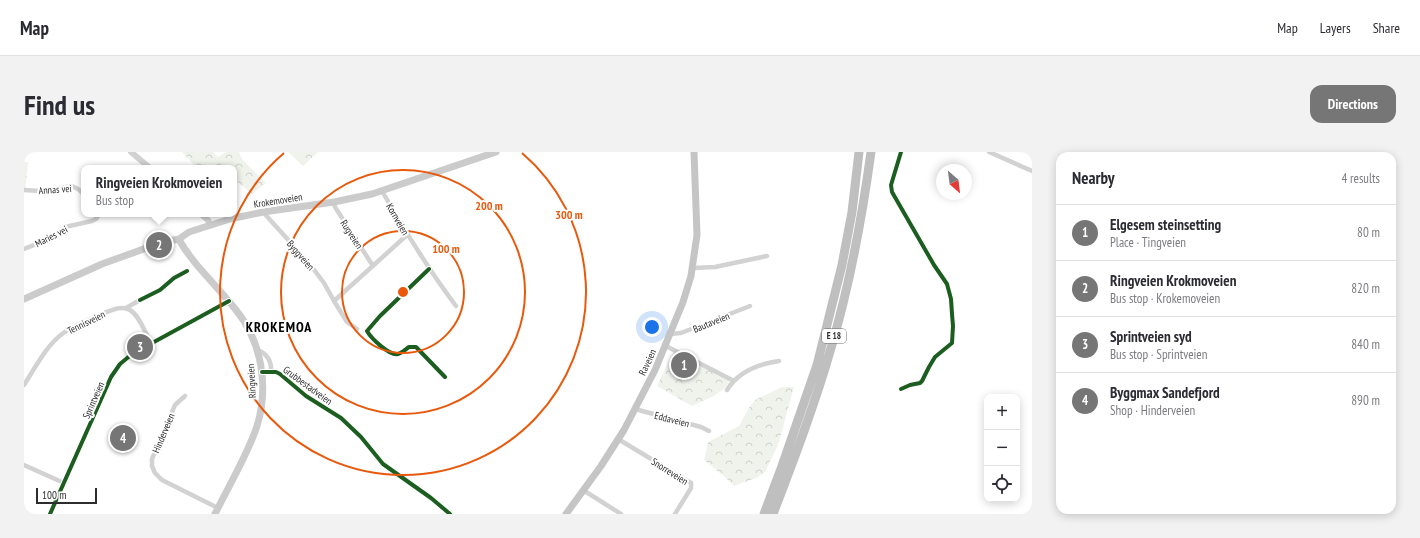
<!DOCTYPE html>
<html lang="en">
<head>
<meta charset="utf-8">
<style>
  body { margin:0; font-family:"PT Sans Narrow",sans-serif; background:#f2f2f3; color:#2b2b33 }
  .controls { position:absolute; right:12px; bottom:12px; display:grid; overflow:hidden; border-radius:8px; box-shadow:0 2px 10px #0003 }
  .controls button { width:36px; height:36px; display:grid; place-items:center; padding:0; border:0; border-bottom:1px solid #e1e1e2; background:#fff; color:#2b2b33; font:20px sans-serif }
  .compass { position:absolute; left:912px; top:12px; width:36px; height:36px; border-radius:50%; background:#fff; box-shadow:0 2px 10px #0003; rotate:152deg }
  .scale { position:absolute; left:12px; bottom:10px; width:61px; box-sizing:border-box; padding-left:4px; border:2px solid #2d2d2d; border-top:0; font-size:11px; line-height:14px; white-space:nowrap; color:#2d2d2d; -webkit-text-stroke:3px #fff; paint-order:stroke }
  .you { position:absolute; left:628px; top:175px; width:14px; height:14px; margin:-10px; border:3px solid #fff; border-radius:50%; background:#1a73e8; box-shadow:0 0 0 6px #1a73e833 }
  .badge { display:grid; place-items:center; width:26px; height:26px; border-radius:50%; background:#767676; color:#fff; font-size:13px; font-weight:700 }
  .pin { position:absolute; translate:-50% -50%; border:2px solid #fff; box-shadow:0 1px 4px #0006 }
  .popup { position:absolute; left:57px; top:13px; width:156px; height:52px; box-sizing:border-box; display:grid; place-content:center; border-radius:8px; background:#fff; filter:drop-shadow(0 1px 3px #0005); font-size:13px; white-space:nowrap; color:#7c7c81 }
  .popup b { font-size:15px; color:#2b2b33 }
  .popup::after { content:''; position:absolute; left:50%; top:100%; margin-left:-8px; border:8px solid transparent; border-top-color:#fff }
  .list { margin:0; padding:0; list-style:none }
  h2 { display:flex; justify-content:space-between; align-items:center; height:52px; margin:0; padding:0 16px; font-size:17px }
  h2 small { font-size:13px; font-weight:400; color:#7c7c81 }
  .list li { display:grid; grid-template-columns:26px 1fr auto; gap:12px; align-items:center; box-sizing:border-box; height:56px; padding:0 16px; border-top:1px solid #e1e1e2 }
  .list b { display:block; font-size:15px; white-space:nowrap }
  .list p { margin:0; font-size:13px; white-space:nowrap; color:#7c7c81 }
  .list em { font-size:13px; font-style:normal; color:#7c7c81 }
  .icon { flex:none; width:22px; height:22px; fill:none; stroke:currentColor; stroke-width:2; stroke-linecap:round; stroke-linejoin:round }
  .map { position:relative; flex:none; width:1008px; height:362px; overflow:hidden; border-radius:12px }
  header { display:flex; align-items:center; gap:24px; box-sizing:border-box; height:56px; padding:0 20px; background:#fff; border-bottom:1px solid #e1e1e2 }
  header strong { font-size:19px }
  nav { display:flex; gap:22px; margin-inline-start:auto; font-size:14px }
  .intro { display:flex; align-items:center; justify-content:space-between; box-sizing:border-box; height:96px; padding:0 24px }
  h1 { margin:0; font-size:28px }
  .button { padding:10px 18px; border-radius:12px; background:#767676; color:#fff; font-size:14px; font-weight:700 }
  main { display:flex; gap:24px; padding:0 24px }
  aside { flex:1; background:#fff; border-radius:12px; box-shadow:0 2px 10px #0003 }
  .map>svg:first-child { display:block }
</style>
</head>
<body>
<header>
<strong>Map</strong>
<nav><a>Map</a><a>Layers</a><a>Share</a></nav>
</header>
<div class="intro"><h1>Find us</h1><a class="button">Directions</a></div>
<main>
<div class="map">
<svg width="1008" height="362" viewBox="0 0 1008 362">
  <defs>
    <pattern id="grass-tufts" width="24" height="20" patternUnits="userSpaceOnUse"><rect width="24" height="20" fill="#f0f3ec"/><path d="M3 7l-1-3M5 7V3M7 7l1-3M15 17l-1-3M17 17v-4M19 17l1-3" fill="none" stroke="#ced1cb"/></pattern>
    <pattern id="forest-crowns" width="20" height="18" patternUnits="userSpaceOnUse"><rect width="20" height="18" fill="#f0f3ec"/><path d="M2 6a3 3 0 1 1 6 0M12 15a3 3 0 1 1 6 0" fill="none" stroke="#ced1cb"/></pattern>
  </defs>
  <rect width="100%" height="100%" fill="#fff"/>
  <path fill="url(#grass-tufts)" d="M0,10H4L1,39L0,38Z"/>
  <path fill="url(#forest-crowns)" d="M158,0H189L194,5L202,0H215L218,7L242,31L228,42L210,27V16H173Z
    M264,0H294L279,14Z
    M650,199L703,227L705,229C702,241 678,249 668,254L633,234Z
    M758,235H770L754,293L741,320L732,326L710,334L702,326L680,308L684,290L715,274L726,254L731,248Z"/>
  <g fill="none" stroke-linecap="round" stroke-linejoin="round">
    <path stroke="#d2d2d2" stroke-width="4.5" d="M965,0L1008,19
      M0,38L17,39L48,34L54,37L60,42
      M358,39C381,79 404,117 432,154
      M310,50L311,55L349,114
      M239,60L285,111L300,131L310,149
      M0,97L23,88L41,75L68,69L72,67L75,62
      M669,116L691,115L743,104
      M405,117L356,164L343,179C347,186 365,204 374,202C378,201 382,197 385,195H392L421,225
      M102,156L116,148
      M333,177L323,170L310,149L383,83
      M646,182L657,181L726,154
      M642,194L710,229
      M234,198C243,202 248,209 247,220
      M238,220H252L256,222L282,244L317,266L337,285L359,312L407,346L426,362
      M0,233C11,216 22,194 38,182C50,173 66,167 80,161C88,158 98,153 106,158C116,164 121,181 127,191
      M877,237L886,233L896,231L898,229L905,215L911,205L928,191L929,174L928,162L927,147L923,132L910,113L868,40L867,33L877,0
      M703,238C714,220 734,212 755,209
      M161,244L151,253L143,272L128,307V314L131,321L138,328L194,356
      M611,257L677,275L685,279
      M594,287L667,331V336L651,362
      M0,313L40,331
      M559,338L597,362
      M26,362L87,225L96,212L108,202L205,149"/>
    <path stroke="#d2d2d2" stroke-width="6" d="M107,0L126,16
      M177,62L184,68L186,73"/>
    <path stroke="#cbcbcb" stroke-width="7" d="M155,87C159,96 166,104 172,112C185,127 199,142 212,158C238,190 245,235 233,274C224,302 204,335 191,362
      M0,147L78,112L139,90L155,87L165,80L206,67L239,60L310,50L348,42L472,0"/>
    <path stroke="#c5c5c5" stroke-width="7" d="M542,362L577,314L600,278L631,218L659,150L667,124L673,83L670,0"/>
    <path stroke="#bfbfbf" stroke-width="9" d="M740,362L758,314L793,213L818,113L828,60L835,0
      M749,362C770,307 791,252 807,196C826,132 838,66 847,0"/>
    <g stroke="#fff" stroke-width="6">
      <path id="cycleway" d="M405,117L356,164L343,179C347,186 365,204 374,202C378,201 382,197 385,195H392L421,225
        M116,148L136,138L150,126L163,119
        M238,220H252L256,222L282,244L317,266L337,285L359,312L407,346L426,362
        M877,237L886,233L896,231L898,229L905,215L911,205L928,191L929,174L928,162L927,147L923,132L910,113L868,40L867,33L877,0
        M26,362L87,225L96,212L108,202L205,149"/>
    </g>
    <use href="#cycleway" stroke="#1b5e20" stroke-width="4"/>
  </g>
  <g fill="none" stroke="#e8590c" stroke-width="2">
    <circle cx="379" cy="140" r="61"/>
    <circle cx="379" cy="140" r="122"/>
    <path d="M498 1A183 183 0 1 1 260 1"/>
  </g>
  <g text-anchor="middle" stroke-width="4" stroke-linejoin="round" paint-order="stroke">
    <rect fill="#fff" stroke="#6c6c6c" stroke-width="1" x="798" y="177" width="24" height="14" rx="3"/>
    <g font-size="9" font-weight="bold" fill="#2d2d2d">
      <text x="810" y="187">E 18</text>
    </g>
    <g font-size="10" fill="#2d2d2d" stroke="#fff">
      <text transform="translate(31 37) rotate(-4)" y="4">Annas vei</text>
      <text transform="translate(254 48) rotate(-9)" y="4">Krokemoveien</text>
      <text transform="translate(374 67) rotate(60)" y="4">Kornveien</text>
      <text transform="translate(328 82) rotate(57)" y="4">Rugveien</text>
      <text transform="translate(27 84) rotate(-27)" y="4">Maries vei</text>
      <text transform="translate(277 103) rotate(49)" y="4">Byggveien</text>
      <text transform="translate(62 170) rotate(-26)" y="4">Tennisveien</text>
      <text transform="translate(687 170) rotate(-22)" y="4">Bautaveien</text>
      <text transform="translate(623 210) rotate(-65)" y="4">Raveien</text>
      <text transform="translate(227 229) rotate(-93)" y="4">Ringveien</text>
      <text transform="translate(284 233) rotate(36)" y="4">Grubbestadveien</text>
      <text transform="translate(69 248) rotate(-66)" y="4">Sprintveien</text>
      <text transform="translate(648 267) rotate(14)" y="4">Eddaveien</text>
      <text transform="translate(139 281) rotate(-67)" y="4">Hinderveien</text>
      <text transform="translate(646 319) rotate(32)" y="4">Snorreveien</text>
    </g>
    <g font-size="14" font-weight="bold" letter-spacing="1" fill="#000" stroke="#fff">
      <text x="255" y="180">KROKEMOA</text>
    </g>
  </g>
  <circle cx="379" cy="140" r="6" fill="#e8590c" stroke="#fff" stroke-width="2"/>
  <g font-size="12" text-anchor="middle" font-weight="bold" fill="#e8590c" stroke="#fff" stroke-width="4" stroke-linejoin="round" paint-order="stroke">
    <text x="465" y="58">200 m</text>
    <text x="545" y="67">300 m</text>
    <text x="422" y="101">100 m</text>
  </g>
</svg>
<div class="controls">
<button>+</button>
<button>−</button>
<button><svg class="icon" aria-label="locate" viewBox="0 0 24 24"><circle cx="12" cy="12" r="6"/><path d="M12 2v4M12 18v4M2 12h4M18 12h4"/></svg></button>
</div>
<svg class="compass" viewBox="-18 -18 36 36"><path d="M0-13l5 13h-10z" fill="#e53935"/><path d="M0 13l5-13h-10z" fill="#7c7c81"/></svg>
<div class="scale">100 m</div>
<div class="you"></div>
<div class="pin badge" style="left:660px;top:213px">1</div>
<div class="pin badge" style="left:135px;top:93px">2</div>
<div class="popup"><b>Ringveien Krokmoveien</b>Bus stop</div>
<div class="pin badge" style="left:116px;top:195px">3</div>
<div class="pin badge" style="left:99px;top:286px">4</div>
</div>
<aside>
<h2>Nearby<small>4 results</small></h2>
<ul class="list">
<li><span class="badge">1</span><div><b>Elgesem steinsetting</b><p>Place · Tingveien</p></div><em>80 m</em></li>
<li><span class="badge">2</span><div><b>Ringveien Krokmoveien</b><p>Bus stop · Krokemoveien</p></div><em>820 m</em></li>
<li><span class="badge">3</span><div><b>Sprintveien syd</b><p>Bus stop · Sprintveien</p></div><em>840 m</em></li>
<li><span class="badge">4</span><div><b>Byggmax Sandefjord</b><p>Shop · Hinderveien</p></div><em>890 m</em></li>
</ul>
</aside>
</main>
</body>
</html>
